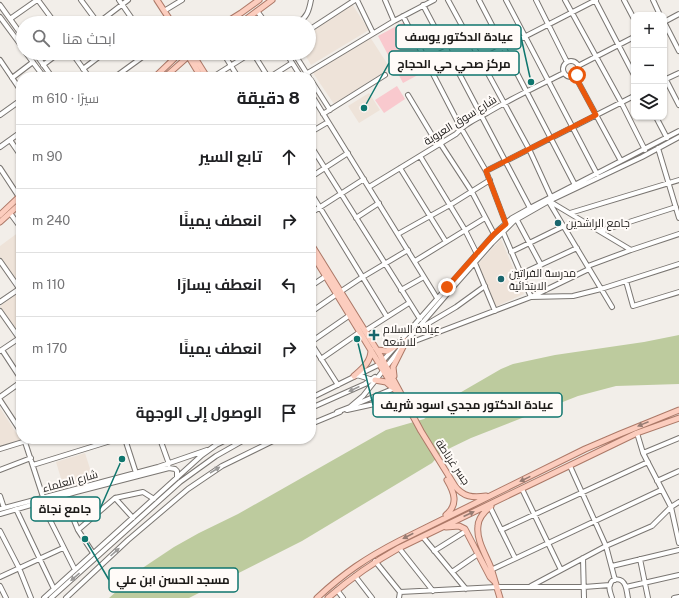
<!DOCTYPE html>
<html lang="ar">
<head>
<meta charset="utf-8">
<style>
  body { margin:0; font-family:"Public Sans",Cairo,sans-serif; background:#f6f6f6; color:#202124; direction:rtl }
  .controls { position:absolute; right:12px; top:12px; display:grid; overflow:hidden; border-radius:8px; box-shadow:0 1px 3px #0004 }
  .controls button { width:36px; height:36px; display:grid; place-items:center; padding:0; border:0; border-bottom:1px solid #e0e0e0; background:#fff; color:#202124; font:20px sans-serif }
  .stop { position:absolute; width:12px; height:12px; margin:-9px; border:3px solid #ea580c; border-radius:50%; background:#fff }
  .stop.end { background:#ea580c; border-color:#fff; box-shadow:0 1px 4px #0008 }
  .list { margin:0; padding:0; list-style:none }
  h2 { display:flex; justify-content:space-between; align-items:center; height:52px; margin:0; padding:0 16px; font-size:17px }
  h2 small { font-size:13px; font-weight:400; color:#757577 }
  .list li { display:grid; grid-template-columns:26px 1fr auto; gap:12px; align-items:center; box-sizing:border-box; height:64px; padding:0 16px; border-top:1px solid #e0e0e0 }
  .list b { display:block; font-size:15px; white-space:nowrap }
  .list em { font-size:13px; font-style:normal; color:#757577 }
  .icon { flex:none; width:22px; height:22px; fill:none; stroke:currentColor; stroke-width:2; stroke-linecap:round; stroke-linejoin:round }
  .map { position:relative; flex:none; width:679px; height:598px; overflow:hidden; direction:ltr }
  .search { position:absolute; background:#fff; box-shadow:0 1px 3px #0004; left:16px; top:16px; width:300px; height:44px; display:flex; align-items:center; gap:10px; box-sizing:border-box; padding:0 14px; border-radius:22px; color:#757577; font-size:15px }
  .panel { position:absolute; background:#fff; box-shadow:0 1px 3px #0004; left:16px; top:72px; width:300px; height:372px; border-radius:16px; direction:rtl }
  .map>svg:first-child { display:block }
</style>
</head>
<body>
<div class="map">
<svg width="679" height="598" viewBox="0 0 679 598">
  <rect width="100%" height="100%" fill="#f2eee9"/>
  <path fill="#eee3d9" d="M352,4L369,30L311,65L304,53H309V31Z
    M370,37L390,68L334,104L313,73Z
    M369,93L380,110L359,123L348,106Z
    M19,232L21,234V286L0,257V246Z
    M501,239L524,294L495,307L477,265Z
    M17,293L21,298V332L19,333L0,306Z
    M0,408L21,440L0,446Z
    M85,453L93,478L64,488L56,462Z"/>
  <path fill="#f9c9ce" d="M404,22L429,69L403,83L378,36Z
    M397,86L405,99L384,113L375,100Z"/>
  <path fill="#bdcb9e" d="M679,335V384L616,386L578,396L471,438L442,452L432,463L302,541L189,598H109L144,567L174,547L199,533L238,514L386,430L424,419L444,402L501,369L513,364L555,355L644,342Z"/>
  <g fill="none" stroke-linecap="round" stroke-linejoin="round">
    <g stroke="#7a7672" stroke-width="6">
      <path id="minor" d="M38,0L55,23
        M81,0L98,23
        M119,0L135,23
        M357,0L373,33
        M385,0L394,21
        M448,0L529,149L551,197
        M479,0L575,185
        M506,0L597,174
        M536,0L567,62
        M565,0L621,102L645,150
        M595,0L634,75
        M624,0L634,19
        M653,0L660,15
        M0,5L23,37
        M423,5L530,208
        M164,11L182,0
        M257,11L266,23
        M403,16L461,128L486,171L506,224
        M0,17L23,48
        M10,19L37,0
        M664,22L679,51
        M664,22L679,14
        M98,23L128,0
        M298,23C307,17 309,11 311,0
        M309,30L355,0
        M26,53L44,77
        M35,53L52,77
        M72,53L89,77
        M223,53L238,77
        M253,53L268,77
        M286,53L301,77
        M294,53L309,77
        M0,60L21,91
        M426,60L447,50
        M563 69a8 8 0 1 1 16 0a8 8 0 1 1-16 0Z
        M43,65L59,53
        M578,66L634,37
        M83,69L104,53
        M458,71L596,0
        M575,76L621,161
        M664,76L679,105
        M115,77L148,53
        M213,77L251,53
        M270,77L292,63
        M301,77L394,21L434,0
        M12,78L33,62
        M311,80L330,110
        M664,80L679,73
        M311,94L437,298
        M408,95L438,145
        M323,114L385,75
        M0,115L21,100
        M656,117L667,138
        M311,132L328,122
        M10,140L21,156
        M440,143L472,192L494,234
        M311,146L420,319
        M0,147L21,132
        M658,148L679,218
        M420,156L465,230L477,254
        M0,168L19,197
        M400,168L446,242
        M486,171L634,96
        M311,177L348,153
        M369,187L456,134C464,124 476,119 487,113C512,98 538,86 564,73
        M311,193L387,317
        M549,201L631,250L679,234
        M549,202L612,307
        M10,213L21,228
        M311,213L364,179
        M570,213L679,180
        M356,218L379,203
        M517,220L541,265
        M601,231L676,207
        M503,232L531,297L573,296L601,289L679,264
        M398,234L450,205L490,180
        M511,252L564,226
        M0,261L21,291
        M415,261L485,218
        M475,263L495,311
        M588,266L631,250
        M521,274L577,248
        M626,281L633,306L679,292
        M311,286L326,276
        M401,290L424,277
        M340,292L361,278L408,250
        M0,302L19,289
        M0,311L19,338
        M311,312L337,294
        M417,330L456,307L485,286
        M365,331L409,303
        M406,341H415L531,297L589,269
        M311,342L350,315
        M311,343L338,385
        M405,343L454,286L492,243L514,221L549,201L642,157L679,137
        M2,350L21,379
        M0,351L21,337
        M321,359L360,332
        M357,375L373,380
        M0,397L21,382
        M311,398L380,364L494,234L512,218L530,208L679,131
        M0,400L21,432
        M354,405L395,388
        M311,408L365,384L375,377
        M347,410L379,403L401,400
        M337,412L350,407L363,396L401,348
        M311,424L340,412
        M637,433L643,453L671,507L679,543
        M24,439L43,497
        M125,439L136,473
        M160,439L169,464
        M26,442L35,439
        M0,449L26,441
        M643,453L679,438
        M33,465L117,439
        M570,466L606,546L615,580
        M0,470L31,458
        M657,481L679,471
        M522,489L561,570
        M0,496L4,508
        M64,496L78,530L93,553
        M115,498L133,518
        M41,502L75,570
        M489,505L515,558
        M0,509L158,467L207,450
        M16,509L54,589
        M0,514L76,492L169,468L175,469L177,471V478
        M78,530L115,498L143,492L154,499
        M501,530L648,462
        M0,531L19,568L31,598
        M423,537L466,589
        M399,548L433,591
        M434,551L466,531
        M583,558L584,598
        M640,559L648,598
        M375,561L400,592L399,598
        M612,566L679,550
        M491,570L661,490
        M452,572L478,554
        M355,576L372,598
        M0,577L63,548
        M0,586L6,598
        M531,586L606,546L652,526L671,507L679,502
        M626,587L679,575
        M337,590L343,598
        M400,592L497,587H584L610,585
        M44,598L202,455L216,445L228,439
        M51,598L180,482L216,456L246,439
        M66,598L128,540L188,489L222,466L277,439
        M612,598C611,594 608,589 610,585C612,577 622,578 625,585C627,589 627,594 628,598
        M674,598L679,597"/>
    </g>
    <g stroke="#ac7968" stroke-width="7">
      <path id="major" d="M157,0L172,23
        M225,23L241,13L259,0
        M241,23L272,0
        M187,54L201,77
        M155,77L180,53
        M165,77L192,53L207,77
        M0,215L21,195
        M0,222L21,203
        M311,244L380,355L421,431L455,486C463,497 473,498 486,496
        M311,252L400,398
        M377,350L387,351L397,345
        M354,376C362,369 371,362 371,350
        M394,376L393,367L406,341
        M375,380L386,382L392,387
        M491,506C485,511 478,518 478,526C476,540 486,555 491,568C494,578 497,588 500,598
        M446,515C459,504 454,492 447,480
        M446,527L459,526L465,529L490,577L494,581
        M317,598C344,573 366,558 399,541L585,449L620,434L679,410
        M328,598C352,577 372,563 399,548L637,433L679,418"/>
    </g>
    <use href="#minor" stroke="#fff" stroke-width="4"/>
    <use href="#major" stroke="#fccdbe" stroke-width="5"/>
  </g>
  <defs><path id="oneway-solid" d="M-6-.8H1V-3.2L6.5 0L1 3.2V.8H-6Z"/></defs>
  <g fill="#999897">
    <use href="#oneway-solid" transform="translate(354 389) rotate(155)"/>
    <use href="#oneway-solid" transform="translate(215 470) rotate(-32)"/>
    <use href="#oneway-solid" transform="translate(115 552) rotate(-42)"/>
    <use href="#oneway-solid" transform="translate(75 577) rotate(139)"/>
  </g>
  <g fill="#977c73">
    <use href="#oneway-solid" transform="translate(643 424) rotate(158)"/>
    <use href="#oneway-solid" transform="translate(525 479) rotate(154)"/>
    <use href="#oneway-solid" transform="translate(469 514) rotate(-25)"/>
    <use href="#oneway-solid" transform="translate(408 536) rotate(153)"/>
  </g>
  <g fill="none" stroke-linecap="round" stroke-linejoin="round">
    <path stroke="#ea580c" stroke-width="5" d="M447,287L494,234L506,224L486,171L596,115L575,76L577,75"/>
  </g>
  <g fill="#19666d" stroke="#fffbf8" stroke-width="1.5">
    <circle cx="558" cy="223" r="4"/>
    <circle cx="501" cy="279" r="4"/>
    <path d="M372 329h4v4h4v4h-4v4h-4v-4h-4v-4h4z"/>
  </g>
  <g text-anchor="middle" stroke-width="4" stroke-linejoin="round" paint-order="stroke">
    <g font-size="11" fill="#1c1a18" stroke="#fffbf8">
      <text transform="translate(460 120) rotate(-32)" y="4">شارع سوق العروبة</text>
      <text transform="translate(453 462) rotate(56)" y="4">جسر غرناطة</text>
      <text transform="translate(70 481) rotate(-15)" y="4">شارع العلماء</text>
    </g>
    <g font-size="11" fill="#1c1a18" stroke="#fffbf8" text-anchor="start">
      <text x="566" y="227">جامع الراشدين</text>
      <text x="509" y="277">مدرسة الفراتين<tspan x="509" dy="13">الابتدائية</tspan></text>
      <text x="383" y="333">عيادة السلام<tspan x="383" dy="13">للاشعة</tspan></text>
    </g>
  </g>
  <path fill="none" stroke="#0f766e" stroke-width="1.5" d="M531 82L521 37M364 108L389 63M357 339L373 405M122 459L100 509M85 539L109 580"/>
  <g fill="#0f766e" stroke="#fffbf8" stroke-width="1.5">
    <circle cx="531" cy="82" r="4"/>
    <circle cx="364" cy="108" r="4"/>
    <circle cx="357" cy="339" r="4"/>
    <circle cx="122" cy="459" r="4"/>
    <circle cx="85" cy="539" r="4"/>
  </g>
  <g fill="#fffbf8" stroke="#0f766e" stroke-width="1.5">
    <rect x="396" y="25" width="125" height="24" rx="4"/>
    <rect x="389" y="51" width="130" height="24" rx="4"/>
    <rect x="373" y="393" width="189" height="24" rx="4"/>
    <rect x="31" y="497" width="69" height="24" rx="4"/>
    <rect x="109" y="568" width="129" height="24" rx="4"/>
  </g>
  <g font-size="12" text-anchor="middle" font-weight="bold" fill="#1c1a18">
    <text x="459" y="41">عيادة الدكتور يوسف</text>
    <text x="454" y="68">مركز صحي حي الحجاج</text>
    <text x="467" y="409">عيادة الدكتور مجدي اسود شريف</text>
    <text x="65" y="513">جامع نجاة</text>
    <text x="173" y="584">مسجد الحسن ابن علي</text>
  </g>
</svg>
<div class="controls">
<button>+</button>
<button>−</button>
<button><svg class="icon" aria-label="layers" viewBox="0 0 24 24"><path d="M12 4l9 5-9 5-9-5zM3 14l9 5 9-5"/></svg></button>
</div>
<div class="stop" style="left:577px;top:75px"></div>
<div class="stop end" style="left:447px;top:287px"></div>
<div class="search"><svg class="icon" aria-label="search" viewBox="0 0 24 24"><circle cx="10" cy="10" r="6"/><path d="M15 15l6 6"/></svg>ابحث هنا</div>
<section class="panel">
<h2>8 دقيقة<small>سيرًا · 610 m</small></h2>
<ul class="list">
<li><svg class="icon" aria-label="ahead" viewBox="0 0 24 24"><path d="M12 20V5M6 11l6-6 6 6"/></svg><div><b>تابع السير</b></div><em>90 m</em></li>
<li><svg class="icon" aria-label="right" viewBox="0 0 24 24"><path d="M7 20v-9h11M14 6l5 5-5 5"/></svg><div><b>انعطف يمينًا</b></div><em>240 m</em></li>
<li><svg class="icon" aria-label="left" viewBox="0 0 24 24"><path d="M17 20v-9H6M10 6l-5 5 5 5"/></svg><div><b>انعطف يسارًا</b></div><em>110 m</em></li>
<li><svg class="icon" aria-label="right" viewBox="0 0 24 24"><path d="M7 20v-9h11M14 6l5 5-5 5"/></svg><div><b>انعطف يمينًا</b></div><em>170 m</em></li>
<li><svg class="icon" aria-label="arrive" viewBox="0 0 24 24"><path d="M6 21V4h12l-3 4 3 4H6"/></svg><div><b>الوصول إلى الوجهة</b></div></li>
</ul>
</section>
</div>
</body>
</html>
